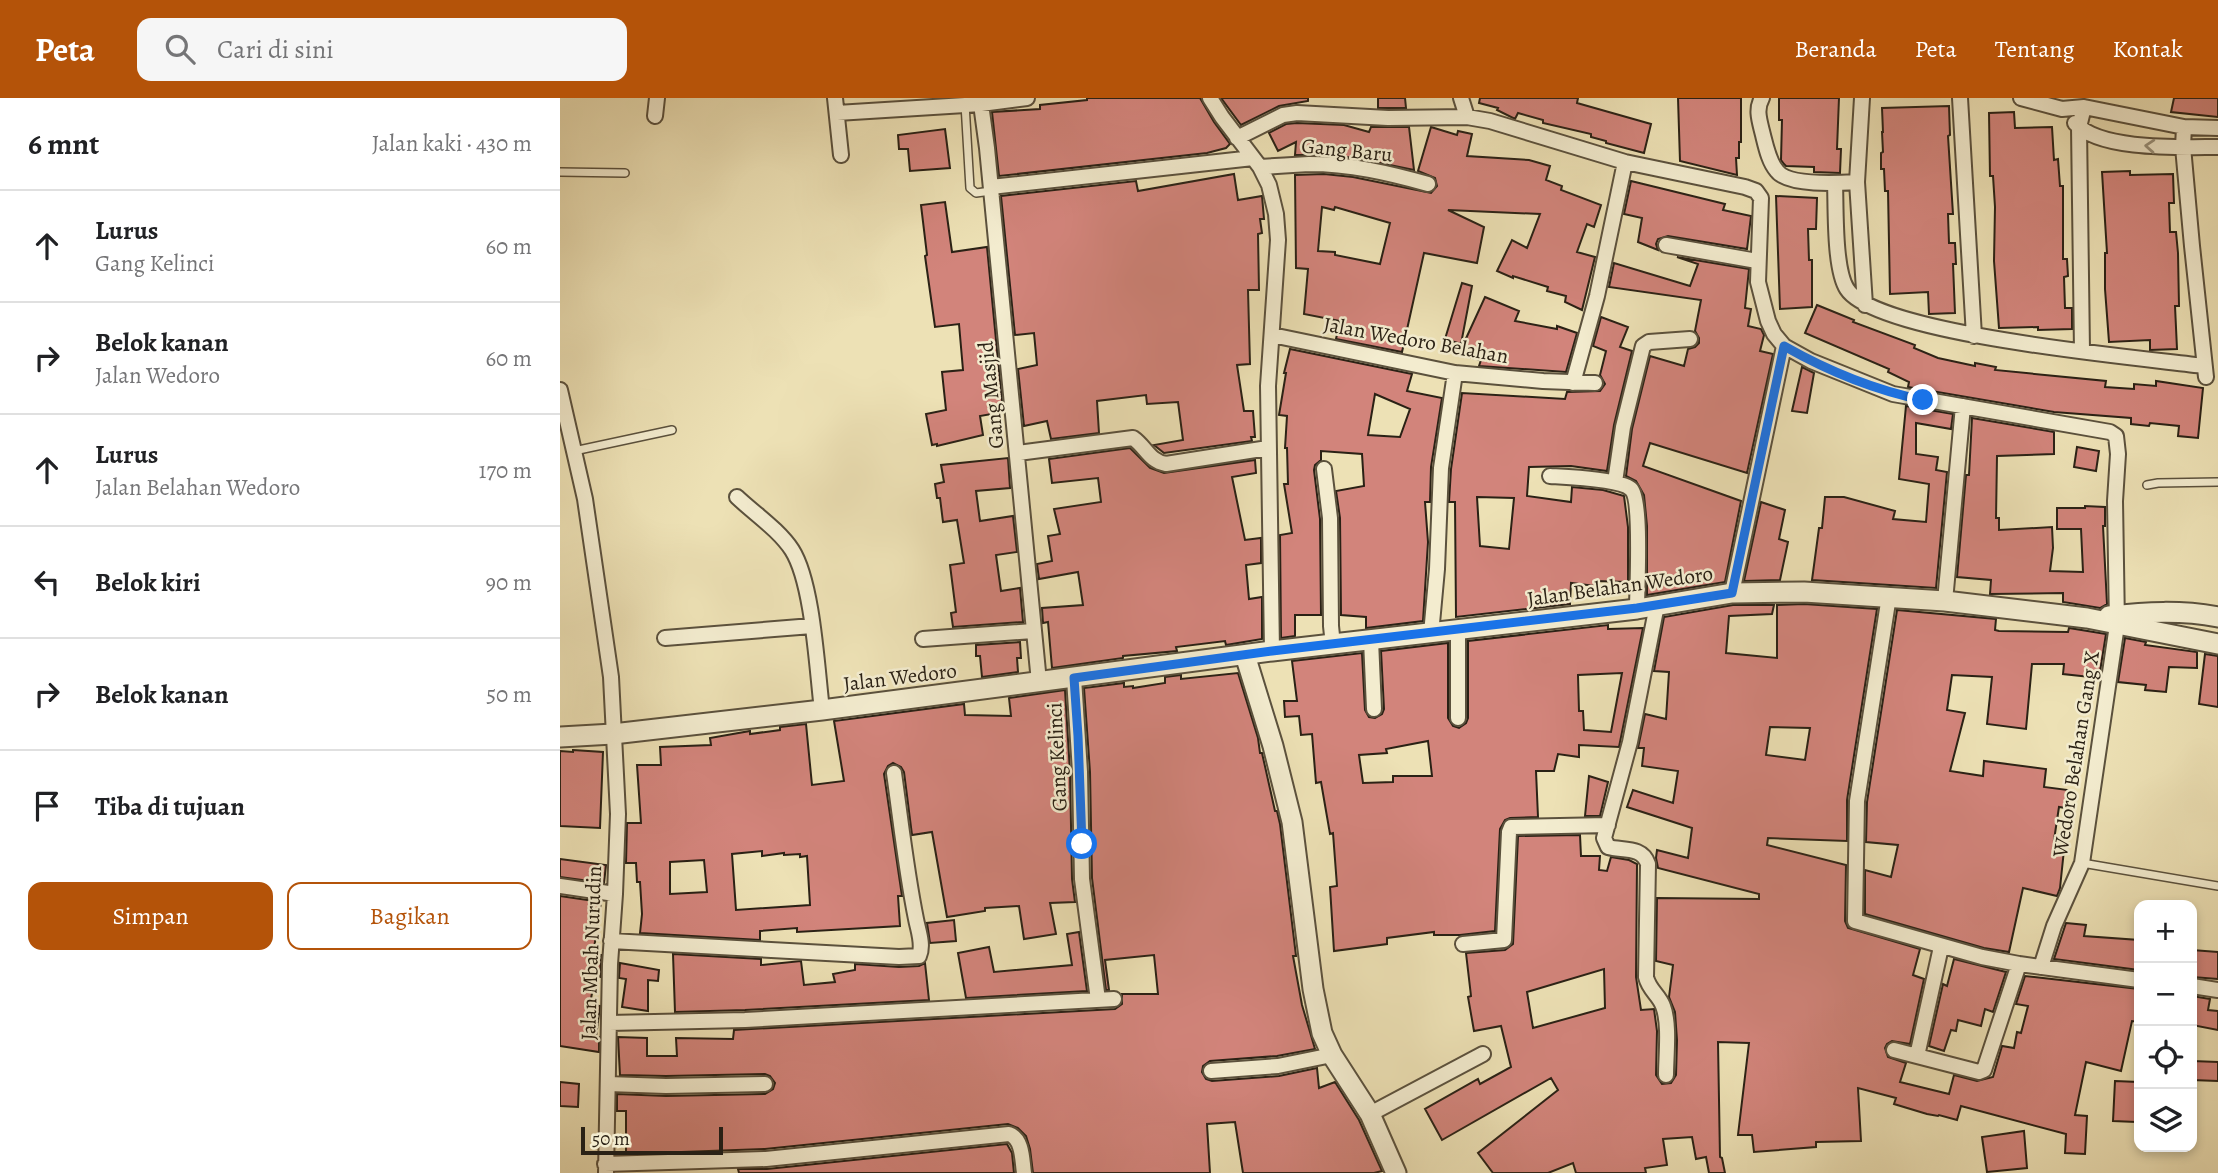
<!DOCTYPE html>
<html lang="id">
<head>
<meta charset="utf-8">
<style>
  body { margin:0; font-family:Alegreya,serif; background:#f6f6f6; color:#202124 }
  .controls { position:absolute; right:21px; bottom:21px; display:grid; overflow:hidden; border-radius:14px; box-shadow:0 4px 10px #0003 }
  .controls button { width:63px; height:63px; display:grid; place-items:center; padding:0; border:0; border-bottom:2px solid #e0e0e0; background:#fff; color:#202124; font:35px sans-serif }
  .scale { position:absolute; left:21px; bottom:18px; width:142px; box-sizing:border-box; padding-left:7px; border:4px solid #2a2115; border-top:0; font-size:19px; line-height:24px; white-space:nowrap; color:#2a2115; -webkit-text-stroke:5px #f3eccf; paint-order:stroke }
  .stop { position:absolute; width:21px; height:21px; margin:-16px; border:5px solid #1a73e8; border-radius:50%; background:#fff }
  .stop.end { background:#1a73e8; border-color:#fff; box-shadow:0 2px 7px #0008 }
  .list { margin:0; padding:0; list-style:none }
  h2 { display:flex; justify-content:space-between; align-items:center; height:91px; margin:0; padding:0 28px; font-size:30px }
  h2 small { font-size:23px; font-weight:400; color:#757577 }
  .list li { display:grid; grid-template-columns:46px 1fr auto; gap:21px; align-items:center; box-sizing:border-box; height:112px; padding:0 28px; border-top:2px solid #e0e0e0 }
  .list b { display:block; font-size:26px; white-space:nowrap }
  .list p { margin:0; font-size:23px; white-space:nowrap; color:#757577 }
  .list em { font-size:23px; font-style:normal; color:#757577 }
  .actions { display:flex; gap:14px; padding:21px 28px }
  .actions a { flex:1; padding:16px 0; border:2px solid #b45309; border-radius:14px; text-align:center; font-size:24px; color:#b45309 }
  .actions .main { background:#b45309; color:#fff }
  .icon { flex:none; width:38px; height:38px; fill:none; stroke:currentColor; stroke-width:2; stroke-linecap:round; stroke-linejoin:round }
  .map { position:relative; flex:none; width:1658px; height:1075px; overflow:hidden }
  header { display:flex; align-items:center; gap:42px; box-sizing:border-box; height:98px; padding:0 35px; background:#b45309; color:#fff }
  header strong { font-size:33px }
  nav { display:flex; gap:38px; margin-inline-start:auto; font-size:24px }
  .search { width:490px; height:63px; background:#f6f6f6; display:flex; align-items:center; gap:18px; box-sizing:border-box; padding:0 24px; border-radius:14px; color:#757577; font-size:26px }
  main { display:flex }
  aside { flex:1; background:#fff }
  .map>svg:first-child { display:block }
</style>
</head>
<body>
<header>
<strong>Peta</strong>
<div class="search"><svg class="icon" aria-label="search" viewBox="0 0 24 24"><circle cx="10" cy="10" r="6"/><path d="M15 15l6 6"/></svg>Cari di sini</div>
<nav><a>Beranda</a><a>Peta</a><a>Tentang</a><a>Kontak</a></nav>
</header>
<main>
<aside>
<h2>6 mnt<small>Jalan kaki · 430 m</small></h2>
<ul class="list">
<li><svg class="icon" aria-label="ahead" viewBox="0 0 24 24"><path d="M12 20V5M6 11l6-6 6 6"/></svg><div><b>Lurus</b><p>Gang Kelinci</p></div><em>60 m</em></li>
<li><svg class="icon" aria-label="right" viewBox="0 0 24 24"><path d="M7 20v-9h11M14 6l5 5-5 5"/></svg><div><b>Belok kanan</b><p>Jalan Wedoro</p></div><em>60 m</em></li>
<li><svg class="icon" aria-label="ahead" viewBox="0 0 24 24"><path d="M12 20V5M6 11l6-6 6 6"/></svg><div><b>Lurus</b><p>Jalan Belahan Wedoro</p></div><em>170 m</em></li>
<li><svg class="icon" aria-label="left" viewBox="0 0 24 24"><path d="M17 20v-9H6M10 6l-5 5 5 5"/></svg><div><b>Belok kiri</b></div><em>90 m</em></li>
<li><svg class="icon" aria-label="right" viewBox="0 0 24 24"><path d="M7 20v-9h11M14 6l5 5-5 5"/></svg><div><b>Belok kanan</b></div><em>50 m</em></li>
<li><svg class="icon" aria-label="arrive" viewBox="0 0 24 24"><path d="M6 21V4h12l-3 4 3 4H6"/></svg><div><b>Tiba di tujuan</b></div></li>
</ul>
<div class="actions"><a class="main">Simpan</a><a>Bagikan</a></div>
</aside>
<div class="map">
<svg width="1658" height="1075" viewBox="0 0 1658 1075">
  <rect width="100%" height="100%" fill="#ede1b5"/>
  <filter id="stains"><feTurbulence type="fractalNoise" baseFrequency=".00286" numOctaves="4"/><feColorMatrix values="0 0 0 0 .2 0 0 0 0 .09 0 0 0 0 .02 0 0 0 .5 -.17"/></filter>
  <radialGradient id="worn" r=".72"><stop offset=".6" stop-color="#630" stop-opacity="0"/><stop offset="1" stop-color="#630" stop-opacity=".3"/></radialGradient>
  <path fill="#d2847b" stroke="#2a2115" stroke-width="2" fill-rule="evenodd" d="M527,0H640L654,24L670,46L666,50L647,55L439,78L432,14L480,11V7L527,2Z
    M661,0H748V3L719,8L681,27Z
    M818,0H845L846,10H818Z
    M920,0H1018L1017,5L1091,26L1084,55L1046,45V43L1031,39V36L983,25V22L958,15L955,21L937,12L938,10L919,5Z
    M1118,0H1181V44H1179V60H1176L1177,77L1120,63Z
    M1219,0H1279L1277,51H1281L1280,75L1254,74V69L1226,68L1224,66L1221,62L1222,22H1219Z
    M1614,0H1658V19L1611,14Z
    M1389,8L1390,37L1388,38L1393,116H1388L1389,145H1395L1396,166H1393L1395,215L1369,216L1368,194L1330,196L1328,93H1325L1324,71H1321V55L1323,54L1322,34H1323L1322,10Z
    M1454,14L1455,30L1492,29L1494,62L1498,61L1500,88H1503V161H1507L1508,178L1504,179L1505,210H1512V231L1478,232V229L1439,230L1434,163L1435,109L1433,78H1430L1429,15Z
    M737,25L784,27L809,34L811,29H849L854,72L796,60L765,57H735L736,44L718,53L709,35L726,26Z
    M871,29L897,37L898,33L912,36L907,58L969,62L990,68L986,82L1002,88L1001,92L1041,107L1034,129L1027,126L1017,154L1035,159L1022,212L1005,204L1006,198L987,193L988,189L953,178V180L937,173L952,142L967,150L980,116L888,112L924,129L917,165L864,155L842,254L776,241L780,223L744,216L748,171L736,170L735,77L764,76L793,79L871,95L877,88L875,80L858,73ZM762,109L774,112L775,109L830,125L820,166L775,157V154L758,153Z
    M385,31L390,70L350,73L348,51H339L338,37Z
    M1570,73V77L1613,76L1614,105H1609L1610,134H1616L1618,155L1619,208H1615L1617,251L1590,252V242L1549,244L1545,191V155H1547L1542,74Z
    M674,76L678,102L702,98L704,121H700L702,135L698,136L699,192H688L690,266L677,267L684,313H693L695,339H691L692,343L604,355L594,347L623,342L618,304L587,306L586,297L537,303L539,335L491,341L487,323L464,328L458,271L477,267L474,235L455,237L441,98L576,83L578,93Z
    M1071,83L1165,106L1163,112L1191,118L1187,151L1108,138L1098,141L1096,146L1098,152L1078,144L1082,120L1064,116Z
    M1216,98L1257,100L1256,131H1248L1249,162H1252V209L1220,211Z
    M385,104L392,154L427,149L443,314L420,318L423,337L377,348V346L372,347L366,316L386,312L382,274L403,272L399,226L375,229L365,158L367,157L361,107Z
    M1117,159L1189,171L1185,210L1191,211L1188,228L1201,231L1204,237L1200,253L1213,256L1187,375L1090,345L1083,368L1181,403L1165,484L1087,497V428L1084,397L1076,383L1066,378L1072,331L1090,258L1124,268L1128,251L1135,249L1139,245V240L1135,233L1141,202L1049,189L1054,165L1130,188L1138,166Z
    M902,185L912,188L901,246L885,241Z
    M925,199L959,213L955,223L997,231V228L1017,235L1006,274L919,268L921,262L903,258L906,248L903,247Z
    M1257,207L1294,222L1293,224L1355,247L1354,250L1378,260L1415,268V265L1436,269L1435,272L1546,283L1545,289L1574,291V286L1596,288V283L1643,290L1638,340L1618,338L1619,328L1590,325L1589,328L1571,326V320L1494,314L1348,289L1349,284L1328,274L1329,271L1245,235Z
    M1041,219L1068,229L1060,249L1072,253L1054,327L1047,373L1011,368L969,369L967,398L1011,404L1012,389L1043,392L1064,398L1068,429V484L1036,483L1035,488L1011,485L1010,506L896,519L895,404H889L891,371L902,295L1005,301L1007,294L1040,293L1045,286L1040,277L1046,253L1033,248ZM917,399L954,400L949,451L920,448Z
    M730,251L852,276L847,293L882,300L871,369L870,404H865L868,444L863,523L806,530V519L781,517L780,420L776,393L804,388L802,356L761,353V362L755,367L754,372L760,421L761,517H735V538L721,540L720,437L732,435L724,386H728L727,350H725L727,318L719,317L726,275H724ZM815,296L850,311L840,339L808,337Z
    M1242,269L1254,275L1247,315L1232,313Z
    M1346,308L1393,316L1391,331L1356,325V356L1378,359L1376,372L1387,374L1376,490L1252,482L1259,430H1262L1265,399H1284L1335,413L1333,421L1366,424L1369,386L1339,381Z
    M1412,320L1494,334V356L1437,358L1436,420H1439V432L1492,429L1493,450L1490,473L1523,474L1521,431H1497V410H1525V408L1545,409V428H1543L1547,506L1540,510L1503,504V495L1430,496L1431,482L1397,479L1406,377H1409Z
    M1517,349L1539,353L1536,373L1514,369Z
    M570,350L590,370L604,375L695,362L696,375L672,379L685,442L701,440V465L686,467L689,501L702,499V541L666,547L665,543L616,549L617,553L563,558V560L492,570L488,524L483,525L482,510L523,507L518,474L479,481L477,466L492,463L488,438L500,436L494,411L541,404L538,380L492,385L489,361Z
    M448,360L450,390L416,393L420,423L453,418L457,454L436,457L441,493L460,490L463,524L393,529L391,515L396,514L390,467L404,465L397,422L383,424L380,400H377L375,386L384,384L381,367Z
    M1201,404L1225,412L1219,441L1228,444L1220,482L1184,483Z
    M1244,506L1317,511L1287,702V743L1208,740L1207,747L1286,767L1285,823L1288,830L1360,851L1353,877L1364,881L1350,946L1332,943L1327,946L1325,950L1328,959L1346,965L1340,984L1389,996L1394,977L1417,983L1433,979L1442,948L1454,950L1457,934L1461,935L1468,908L1456,906L1465,878L1579,891V924L1572,923L1561,973L1526,964L1515,1017L1527,1018L1525,1056L1505,1055L1506,1036L1401,1008L1397,1022L1379,1017L1378,1018L1367,1016L1334,1006L1336,1000L1298,990L1301,1043L1256,1044V1049L1194,1054L1192,1037H1178L1189,945L1158,944L1160,1059L1162,1060L1165,1075H1149L1146,1059L1136,1061L1132,1039L1103,1041L1107,1067L1085,1070L1086,1075H1016L1013,1065L988,1075H933L918,1055L998,992L991,980L882,1042L865,1011L918,981L920,986L951,969L941,928L914,933L908,899L911,898L906,855L945,852L953,846L958,738L1020,737L1021,758H1040L1039,772L1047,773L1051,759L1069,762L1077,766L1076,879L1081,912L1094,911L1097,933L1096,977L1102,986L1111,985L1116,977L1117,942L1115,914L1109,899L1113,867L1096,863L1097,800L1199,801V796L1098,770L1096,760L1097,752L1128,760L1132,730L1067,709L1073,692L1113,705L1118,673L1082,668L1084,650H1078L1085,616L1106,621L1109,574L1094,573L1104,519L1173,507H1214L1212,516L1169,518L1166,555L1217,560V507ZM1210,629L1250,630L1245,662L1206,657ZM1044,871L1045,910L973,930L967,894Z
    M1337,512L1436,521L1435,532L1439,533L1508,534L1509,530L1546,536L1539,580L1503,576L1504,566H1472L1466,631L1427,626L1432,579L1392,577L1387,612L1405,615L1390,673L1423,678L1424,663L1486,671L1484,689L1508,692L1506,710L1499,709L1494,742H1505L1500,790L1497,798L1463,790L1449,854L1424,850L1305,816V772L1331,779L1338,747L1306,744L1307,704Z
    M1048,527V531L1083,530L1059,649L1019,647V659L998,656L994,673H976L978,719L950,720L945,722L940,731L935,833L900,837H874V834L827,840V846L774,853L770,789L777,788L773,735L770,736L761,684L756,685L752,636L741,637L739,618L725,619L724,603H737L732,563L802,555L805,612L809,619L815,620L822,616L824,611L821,553L888,545V620L893,628L899,630L906,625L908,620V543ZM1062,575L1051,634L1024,632L1023,613H1019L1018,577ZM868,643L872,678H833V684L803,685L799,657L827,655L826,651Z
    M1565,540L1586,544L1585,547L1637,554V570L1609,569L1606,594L1585,592L1586,587L1558,584Z
    M460,544L461,560H457L458,574L422,579L420,558H416V547Z
    M1645,556L1658,558V609L1639,606Z
    M678,575L698,640L700,655H702L715,713H717L720,726L736,858H733L742,907L755,951L717,958L650,963L643,968L642,974L646,981L652,983L719,978L757,970L759,990L775,984L799,1022L822,1073L814,1075H683L675,1024L647,1026L650,1075H473L470,1051L466,1038L458,1030L448,1026L205,1051L66,1056V1013H57V996L106,998L205,996L213,991L215,985L210,978L205,976L106,978L60,977L58,939L87,940V958H117L116,940L173,941L174,932L555,911L562,906V896H598L594,857L545,862L549,892H546L532,780L530,674L524,590L564,585V589L573,588V590L605,585V579L621,577V581Z
    M505,592L510,674L512,781L515,804L490,805L496,836L464,841L459,808L425,810V813L387,819L372,734L352,737L344,674L341,669L333,665L328,668L324,676L342,798H338L340,828L237,834V830L200,833V842L80,835L82,816L80,784H77L76,765H66L67,725H81L77,667H101L100,649L151,647L150,640L190,633V636L220,632V629L246,626L252,687L284,683L274,623L404,606L405,617L451,618L449,600ZM202,753V758L224,755V757L240,756V759L247,758L250,807L176,812L172,756ZM144,762L147,794L110,796V764Z
    M13,652L43,654L40,730L0,728V653L13,654Z
    M1029,678L1048,684L1040,718H1025Z
    M0,761L46,767L44,785L0,779Z
    M0,798L41,804L33,857H41L40,879H35L30,906L40,908L36,939H39V954L0,948Z
    M394,822L396,843L370,845L367,825Z
    M1506,825L1526,827L1524,838L1579,842V872L1494,861Z
    M519,834L527,893L406,900L398,855L429,849L434,874L512,867L507,836Z
    M1632,852L1658,854V881L1632,879Z
    M113,856L201,861V867L241,863L244,887L275,884L273,876L295,872V866L339,869L359,868L365,865L369,902L185,912L115,914Z
    M1394,861L1446,874L1433,914L1425,911L1421,928L1398,922L1396,933L1391,932L1384,953L1369,948L1383,886L1387,888Z
    M60,865L99,872L98,883L88,882V913L62,909L66,881L59,880Z
    M1632,898L1650,901L1648,912L1658,913V932L1632,927Z
    M1632,963L1658,964V983L1632,982Z
    M1555,983L1578,984L1576,1024L1553,1023Z
    M0,984L19,986L18,1009L0,1008Z
    M1464,1033L1467,1070L1427,1074L1422,1039Z
    M447,1046L452,1055L454,1075H179L178,1071H207Z"/>
  <g fill="none" stroke-linecap="round" stroke-linejoin="round">
    <g stroke="#5b513d" stroke-width="10">
      <path id="service" d="M405,6L410,90L416,95L431,93
        M0,74L65,75
        M14,353L112,332
        M1587,387L1598,385L1658,384
        M1522,765L1658,788"/>
    </g>
    <g stroke="#5b513d" stroke-width="18">
      <path id="minor" d="M275,0L281,57
        M650,0L662,19L700,69L709,87L716,116L718,142L708,288L712,553
        M901,0L907,19
        M1202,0C1195,12 1200,24 1203,37C1206,49 1209,64 1217,73C1228,88 1279,85 1297,84
        M1302,0L1297,84L1305,207
        M1400,0L1414,238
        M1461,0L1502,11L1524,9L1624,29L1658,30
        M421,6L427,50L479,584
        M277,15L421,6L467,0
        M95,18L97,0
        M1515,25C1540,53 1622,49 1658,49
        M1624,29L1623,49L1632,148L1646,279
        M677,40L723,17L737,15L828,20L907,19L930,23L1065,64L1185,89L1196,93L1201,100L1198,184L1208,223L1214,236L1224,248L1251,263L1333,296L1550,334L1556,338L1558,356L1555,403L1557,527L1522,765L1494,828L1481,869
        M700,69C716,68 733,67 749,66C790,66 829,75 868,86
        M1275,85C1276,110 1274,171 1287,191C1316,237 1583,260 1644,268
        M431,89L693,60
        M1106,147L1197,163
        M712,237L895,275L983,283L1035,285
        M1522,253L1519,29L1524,9
        M1013,285L1037,198L1065,64
        M0,292L25,401L51,579L58,716L55,796L50,866L46,1075
        M458,355L573,340C586,349 589,363 606,366L708,350
        M764,371L770,420L771,528L773,547
        M990,378C1006,379 1060,381 1071,391C1082,401 1077,491 1077,511
        M1055,384L1063,329L1083,248L1089,244L1130,241
        M177,399C195,416 219,432 232,452C253,485 257,572 262,612
        M1172,495L1224,248
        M1329,498L1297,703L1295,823L1422,859L1459,866L1579,882
        M1385,503L1403,308
        M1097,507L1070,644L1044,740L1048,749C1063,753 1082,748 1088,766L1086,879C1089,892 1099,897 1103,908C1110,926 1106,958 1106,977
        M898,532V620
        M871,536L877,471L881,370L895,275
        M105,540L252,528
        M363,541L473,533
        M811,542L814,611
        M514,580L520,674L522,781L538,902
        M0,788L55,796
        M51,843L339,859L359,858C364,847 358,832 356,821C346,772 341,724 334,675
        M903,846L944,842L949,734L951,729L1048,727
        M1632,888L1658,892
        M49,925L185,922L554,901
        M1334,952L1357,958L1381,849
        M1357,958L1419,974L1424,972L1459,866
        M651,973L718,968L772,957
        M48,986L106,988L205,986
        M810,1016L923,956
        M45,1066L206,1061L449,1036C463,1041 462,1062 464,1075"/>
    </g>
    <g stroke="#5b513d" stroke-width="23">
      <path id="tertiary" d="M1549,518C1586,514 1621,512 1658,519
        M685,557L713,648L732,724L753,891L762,935L772,957L810,1016L836,1075
        M0,639L53,636L262,612L712,553L1077,511L1172,495L1244,494L1385,503L1527,520L1658,546"/>
    </g>
    <use href="#service" stroke="#f3eccf" stroke-width="7"/>
    <use href="#minor" stroke="#f3eccf" stroke-width="14"/>
    <use href="#tertiary" stroke="#f3eccf" stroke-width="19"/>
  </g>
  <defs><path id="oneway-chevron" d="M-2-3.5L2.5 0L-2 3.5" fill="none" stroke-width="1.6" stroke-linecap="round" stroke-linejoin="round" transform="scale(1.75)"/></defs>
  <use stroke="#99917b" href="#oneway-chevron" transform="translate(1590 48) rotate(-176)"/>
  <g fill="none" stroke-linecap="round" stroke-linejoin="round">
    <path stroke="#1a73e8" stroke-width="9" d="M522,746L518,638L514,580L712,553L1077,510L1172,495L1224,248C1268,273 1314,292 1363,302"/>
  </g>
  <g text-anchor="middle" stroke-width="5" stroke-linejoin="round" paint-order="stroke">
    <g font-size="21" fill="#2a2115" stroke="#f3eccf">
      <text transform="translate(787 52) rotate(6)" y="7">Gang Baru</text>
      <text transform="translate(856 242) rotate(10)" y="7">Jalan Wedoro Belahan</text>
      <text transform="translate(431 297) rotate(-96)" y="7">Gang Masjid</text>
      <text transform="translate(1060 488) rotate(-8)" y="7">Jalan Belahan Wedoro</text>
      <text transform="translate(340 579) rotate(-7)" y="7">Jalan Wedoro</text>
      <text transform="translate(1516 656) rotate(-81)" y="7">Wedoro Belahan Gang X</text>
      <text transform="translate(497 659) rotate(-93)" y="7">Gang Kelinci</text>
      <text transform="translate(31 855) rotate(-88)" y="7">Jalan Mbah Nurudin</text>
    </g>
  </g>
  <rect width="100%" height="100%" filter="url(#stains)"/>
  <rect width="100%" height="100%" fill="url(#worn)"/>
</svg>
<div class="controls">
<button>+</button>
<button>−</button>
<button><svg class="icon" aria-label="locate" viewBox="0 0 24 24"><circle cx="12" cy="12" r="6"/><path d="M12 2v4M12 18v4M2 12h4M18 12h4"/></svg></button>
<button><svg class="icon" aria-label="layers" viewBox="0 0 24 24"><path d="M12 4l9 5-9 5-9-5zM3 14l9 5 9-5"/></svg></button>
</div>
<div class="scale">50 m</div>
<div class="stop" style="left:522px;top:746px"></div>
<div class="stop end" style="left:1363px;top:302px"></div>
</div>
</main>
</body>
</html>
